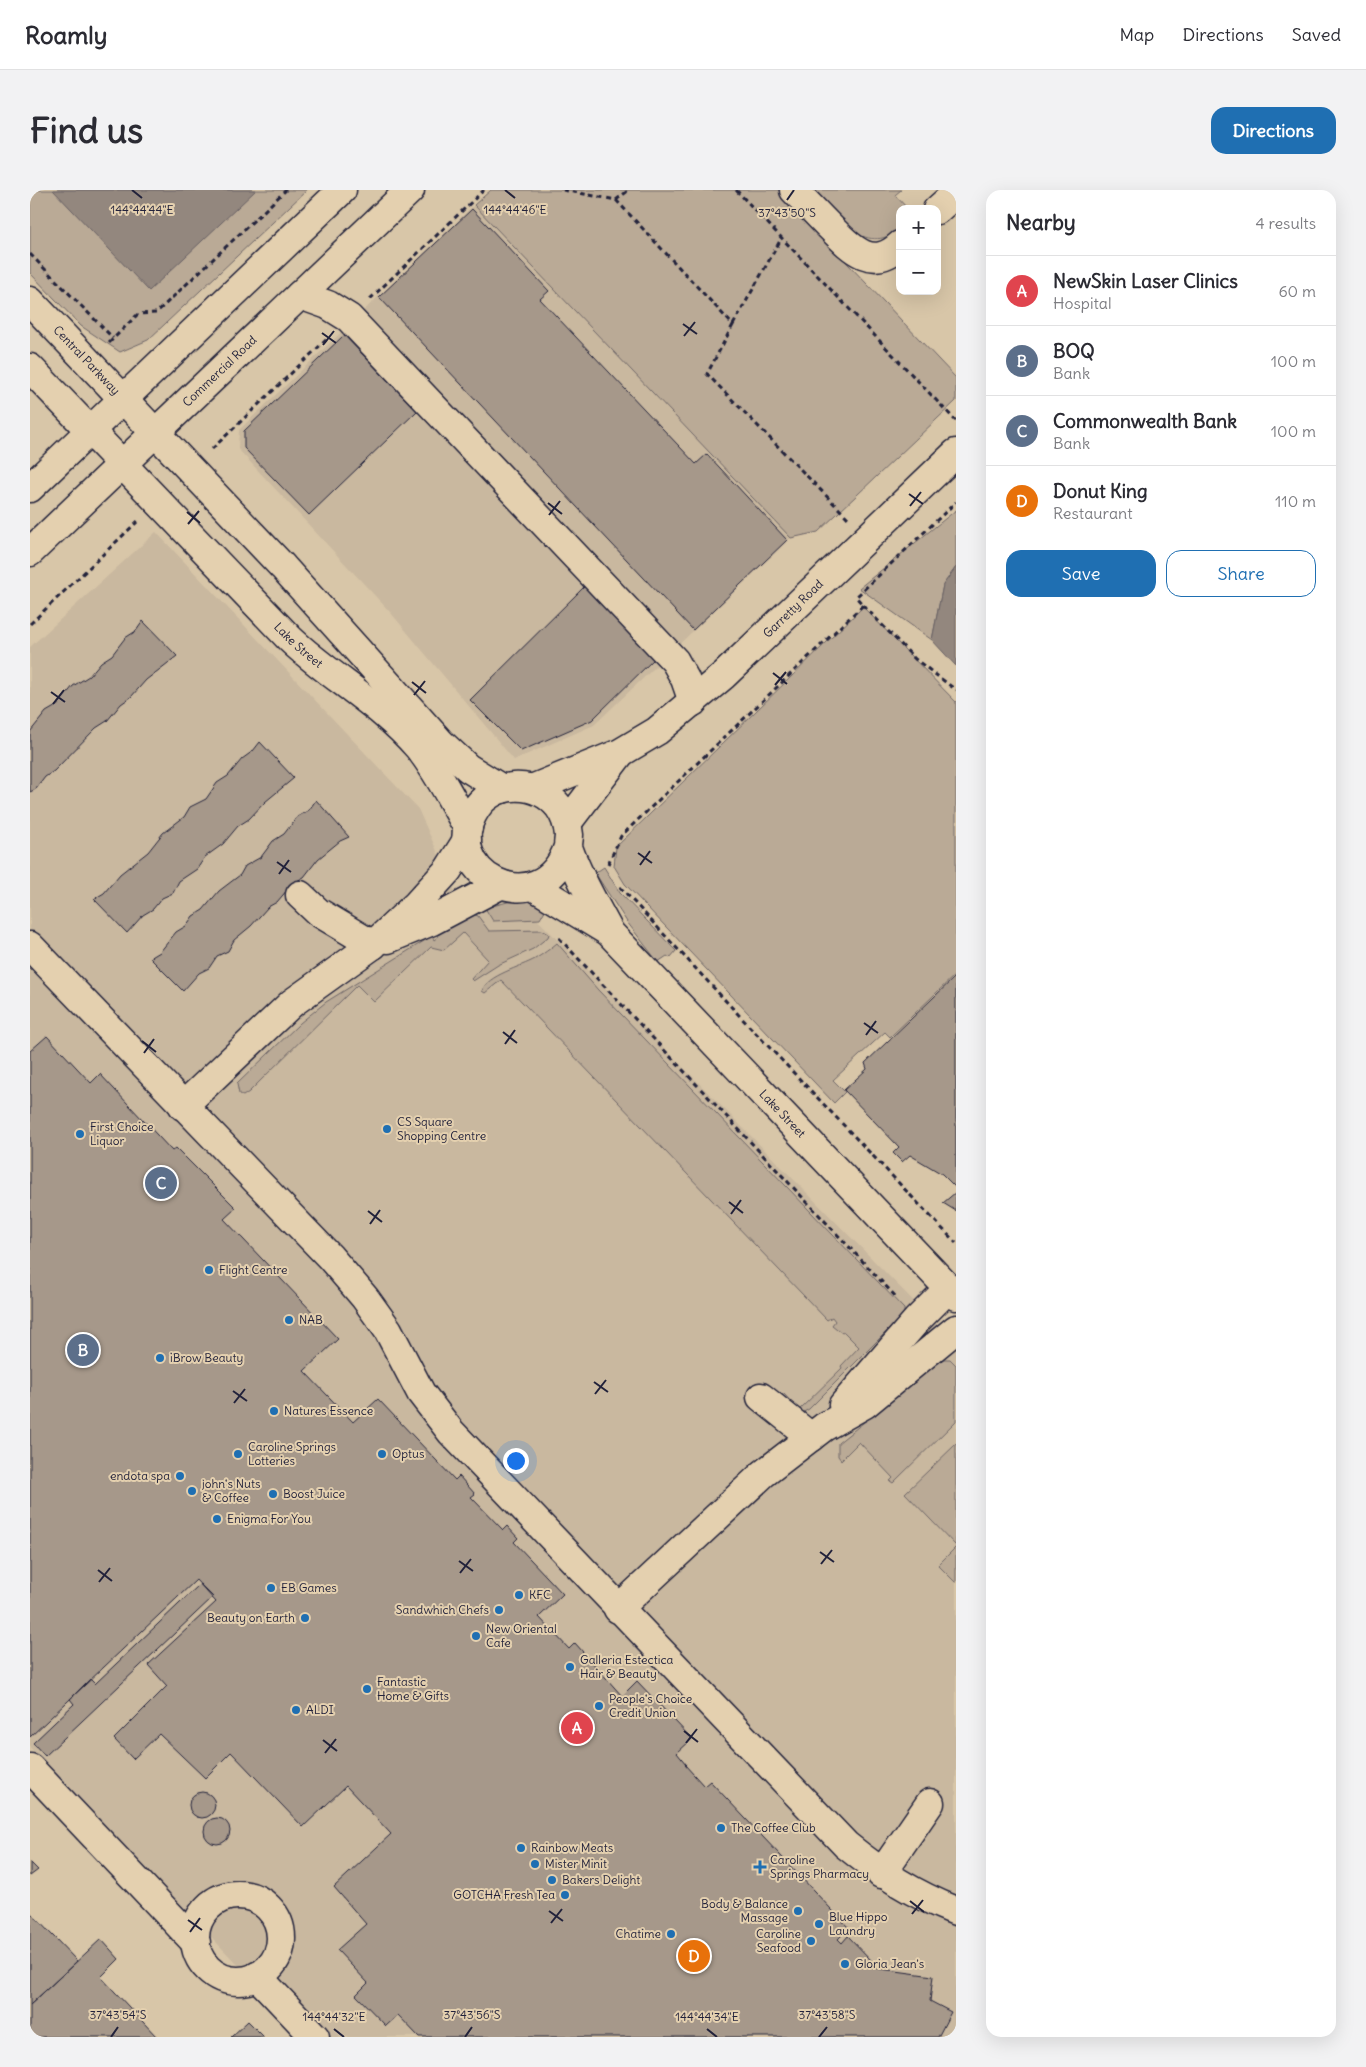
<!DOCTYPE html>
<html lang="en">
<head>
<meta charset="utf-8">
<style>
  body { margin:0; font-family:Delius,sans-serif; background:#f2f2f3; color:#2b2b33 }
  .controls { position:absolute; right:15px; top:15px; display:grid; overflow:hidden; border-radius:10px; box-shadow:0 5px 20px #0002 }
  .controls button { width:45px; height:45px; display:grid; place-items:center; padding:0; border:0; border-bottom:1px solid #e1e1e2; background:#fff; color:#2b2b33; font:25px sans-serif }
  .you { position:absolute; left:485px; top:1270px; width:18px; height:18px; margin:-12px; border:4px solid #fff; border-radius:50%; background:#1a73e8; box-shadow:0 0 0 8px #1a73e833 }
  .badge { display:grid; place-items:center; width:32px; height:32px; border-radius:50%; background:#1f6fb2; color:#fff; font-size:16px; font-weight:700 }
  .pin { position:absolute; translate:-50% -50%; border:2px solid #fff; box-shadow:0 1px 5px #0006 }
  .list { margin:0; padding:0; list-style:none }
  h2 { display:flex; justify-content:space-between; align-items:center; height:65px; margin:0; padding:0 20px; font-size:21px }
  h2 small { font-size:16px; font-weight:400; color:#7c7c81 }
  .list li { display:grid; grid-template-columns:32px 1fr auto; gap:15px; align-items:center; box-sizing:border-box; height:70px; padding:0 20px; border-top:1px solid #e1e1e2 }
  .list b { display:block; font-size:19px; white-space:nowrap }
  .list p { margin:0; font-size:16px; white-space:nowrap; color:#7c7c81 }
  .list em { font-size:16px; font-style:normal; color:#7c7c81 }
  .actions { display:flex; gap:10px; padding:15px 20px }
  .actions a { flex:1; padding:11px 0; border:1px solid #1f6fb2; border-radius:15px; text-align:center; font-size:18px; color:#1f6fb2 }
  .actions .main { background:#1f6fb2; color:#fff }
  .map { position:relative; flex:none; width:926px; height:1847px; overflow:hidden; border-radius:15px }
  header { display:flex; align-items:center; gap:30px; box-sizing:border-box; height:70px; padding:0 25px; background:#fff; border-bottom:1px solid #e1e1e2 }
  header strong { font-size:24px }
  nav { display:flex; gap:28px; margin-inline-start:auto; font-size:18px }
  .intro { display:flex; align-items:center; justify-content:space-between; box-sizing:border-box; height:120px; padding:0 30px }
  h1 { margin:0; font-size:35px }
  .button { padding:12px 22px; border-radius:15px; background:#1f6fb2; color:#fff; font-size:18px; font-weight:700 }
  main { display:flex; gap:30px; padding:0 30px }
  aside { flex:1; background:#fff; border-radius:15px; box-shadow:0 5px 20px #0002 }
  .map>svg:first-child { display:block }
</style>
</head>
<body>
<header>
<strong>Roamly</strong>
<nav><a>Map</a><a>Directions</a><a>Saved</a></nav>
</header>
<div class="intro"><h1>Find us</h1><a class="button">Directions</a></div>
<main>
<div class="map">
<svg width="926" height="1847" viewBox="0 0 926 1847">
  <rect width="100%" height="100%" fill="#d8c6a8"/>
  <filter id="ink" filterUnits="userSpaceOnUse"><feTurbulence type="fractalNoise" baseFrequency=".02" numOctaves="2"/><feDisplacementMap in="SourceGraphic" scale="10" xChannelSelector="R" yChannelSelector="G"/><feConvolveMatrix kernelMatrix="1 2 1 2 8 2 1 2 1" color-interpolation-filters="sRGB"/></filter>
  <g filter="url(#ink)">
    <path fill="#c9b89f" d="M444,15L761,348L564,535L484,570L361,423L208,259L209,240Z
      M126,342L388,619L425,701L503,725L926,1154V1847H277L0,1558V457Z"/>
    <path fill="#baaa96" stroke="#6e6668" d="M0,0H277L118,150L90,162L51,136L0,83Z
      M461,0H748L926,188V211L788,342L761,348L444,15Z
      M781,0H871L865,5L878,19H870V38C835,70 804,23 781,0Z
      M926,320V377L913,395L902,450L829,398Z
      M833,417L926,512V784L860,847L855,842L803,890L815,902L804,913L595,694L584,676L586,657Z
      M574,677L590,703L646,761L640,768L637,766L628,772L597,732L565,683Z
      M489,709L518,715L510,729L463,731L455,718Z
      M443,724L448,726L459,741L512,740L519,744L518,747L503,759L468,775L443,791L441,789L458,770L433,743L414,760L401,757L344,812L327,795L219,902L213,906L209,904L207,894L270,833L296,812L402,746L404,750L408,747L407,743Z
      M527,753L568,800L874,1119V1124L779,1219L772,1223L751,1207L753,1203L769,1220L812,1178L811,1176L829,1157L814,1142L812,1143L802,1135L805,1131L802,1127L797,1130L471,790L455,803L452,801C457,785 491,777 505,769C513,764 520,759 527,753Z
      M913,1169H920L926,1175V1231L863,1293L860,1291L863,1288L829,1252L811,1270L808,1266V1253Z
      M926,1254V1356L875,1303Z
      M926,1357V1393L908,1375Z"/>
    <path fill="#93877e" stroke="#665f63" d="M23,0H226L119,101Z
      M926,377V476L902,450L913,395Z"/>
    <path fill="#a6988a" stroke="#22223b" d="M442,19L519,101L510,109L666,274L677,264L757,350L663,440L349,107Z
      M314,145L387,221L279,325L214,258V241Z
      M559,392L629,464L562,530L491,561L440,510Z
      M113,431L147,466L116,490L101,507L91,514L77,531L66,538L24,581L15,587L6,599L0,602V542L16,522L28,515L43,496L59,486L71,472L82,465L95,448L106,441Z
      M230,552L264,588L235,612L219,629L208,636L193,654L175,667L167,679L149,691L143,703L132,708L123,719L113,725L97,743L64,709L74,703L90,684L118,662L133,643L154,627L160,617L176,609L187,593L198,586L212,569L223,561Z
      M286,610L319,647L310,651L288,669L274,687L263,693L247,712L238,717L221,736L204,750L198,761L187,766L179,778L169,783L153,801L120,768L130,762L146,742L156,736L163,726L173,720L189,701L210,685L215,676L231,667L243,651L254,644L267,627L279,620Z
      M926,786V998L912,984L880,965L872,972L863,963L869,957L814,900L837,879L835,873Z
      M17,846L61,893L70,884L142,961L146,958L206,1018L194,1029L308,1149L274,1181L323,1232L348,1209L425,1290L429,1286L445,1304L441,1307L473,1340L477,1336L488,1348L484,1352L533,1404L509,1427L539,1459L545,1453L592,1506L607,1491L662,1549L647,1563L656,1574L655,1575L674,1596L680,1591L819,1738L808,1749L812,1753L818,1746L842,1771L836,1777L903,1786L900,1811L921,1822L908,1847H389L368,1825L356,1836L326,1805L338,1793L307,1760L336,1734L304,1697L361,1644L316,1596L273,1637L201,1562L175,1588L129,1544L103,1569L84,1549L137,1496L118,1475L186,1412L166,1390L0,1547V861Z
      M926,1002V1021L913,1013Z
      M170,1394L183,1407L15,1566L3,1553L44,1514L40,1509L60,1489L65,1494Z
      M159 1615a13 13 0 1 1 26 0a13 13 0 1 1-26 0Z
      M174 1641a13 13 0 1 1 26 0a13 13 0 1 1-26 0Z
      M0,1672L8,1680L0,1686Z
      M0,1722L47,1771L0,1815Z
      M71,1749L89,1769L71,1787L127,1847H0V1815Z
      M218,1831L234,1847H201Z"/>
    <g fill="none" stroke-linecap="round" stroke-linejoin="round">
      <g stroke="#22223b" stroke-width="31">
        <g id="minor">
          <path d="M764,0C776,12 787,24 799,36C820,57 841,82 870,55"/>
          <path d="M907,20L926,3"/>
          <path d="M270,105L298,115L319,128L645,471L655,489L663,512"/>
          <path id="s1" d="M0,111L253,377L411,553L438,578L472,599"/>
          <path id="s2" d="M0,178L260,449C300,487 351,514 388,557C408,581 422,611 438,638"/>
          <path d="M0,298L312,0"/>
          <path id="s3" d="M0,362L380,0"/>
          <path id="s4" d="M504,598L590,563L627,541L694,485L926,263"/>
          <path d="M537,633L589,565"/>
          <path d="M538,657C510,739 403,681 447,617C467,589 508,591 529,617C534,624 538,635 539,645C539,650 537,655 539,660C549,688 565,715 579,741"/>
          <path id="s5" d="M503,696L579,742L926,1106"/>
          <path d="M270,705L288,722L343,755"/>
          <path d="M358,749L402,731L470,695"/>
          <path d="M0,756L300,1067L335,1108L358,1140L391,1203L421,1242L816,1655C852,1684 883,1704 926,1721"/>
          <path d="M153,916L262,813L343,755L387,714L418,680L437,650"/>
          <path d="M731,1207L781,1247"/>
          <path d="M813,1215L887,1130L919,1098"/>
          <path d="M588,1419L733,1284L794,1237L835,1214L926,1139"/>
          <path d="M0,1578L166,1753"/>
          <path d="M851,1684L900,1613"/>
          <circle cx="208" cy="1748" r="43"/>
          <path d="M227,1786L285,1847"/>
        </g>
      </g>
      <path stroke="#22223b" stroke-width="3" stroke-dasharray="5 4" stroke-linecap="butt" d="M533,0L586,10L703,135L677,184L818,328
        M706,0L926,231
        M586,10L599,0
        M0,64L83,148
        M340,109L454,0
        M703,135L751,49
        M79,153L108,124L126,123L256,0
        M182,259L297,149
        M833,415L885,469L926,500
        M0,434L108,331
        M578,674L591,646L833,415L826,407L926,312
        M590,697L720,837L926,1053
        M529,748L867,1108"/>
      <use href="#minor" stroke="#e4d0af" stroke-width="28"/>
    </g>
  </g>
  <path fill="none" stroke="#22223b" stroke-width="2" d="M102,0L112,8M475,0L485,8M757,10L764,0M653,134L667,144M292,143L306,153M654,146L665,132M293,155L304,141M879,304L893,314M518,313L532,324M880,316L891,302M157,322L170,333M519,325L530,311M158,334L169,321M743,483L757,494M382,492L396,503M745,495L756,482M21,502L35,512M384,505L395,491M23,514L34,500M608,663L622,673M247,672L261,682M610,675L620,661M249,684L259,670M834,833L848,843M473,842L487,853M836,845L846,831M112,851L126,862M475,854L485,840M114,863L124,849M699,1012L713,1023M338,1021L352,1032M701,1024L711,1010M340,1034L350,1020M564,1192L578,1202M203,1201L217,1211M565,1204L576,1190M204,1213L215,1199M790,1362L804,1372M429,1371L443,1381M791,1374L802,1360M68,1380L82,1391M430,1383L441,1369M69,1392L80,1378M654,1541L668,1552M293,1550L307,1561M656,1553L667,1539M295,1563L306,1549M880,1711L894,1722M519,1721L533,1731M882,1724L893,1710M158,1730L172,1740M521,1733L532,1719M160,1742L170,1728M304,1839L314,1847M677,1839L687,1847M81,1847L88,1837M435,1847L442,1837M789,1847L797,1837"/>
  <g fill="#1f6fb2" stroke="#e4d0af" stroke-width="2">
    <circle cx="357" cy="939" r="5"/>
    <circle cx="50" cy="944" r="5"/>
    <circle cx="179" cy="1080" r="5"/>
    <circle cx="259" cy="1130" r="5"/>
    <circle cx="130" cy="1168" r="5"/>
    <circle cx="244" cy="1221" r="5"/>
    <circle cx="208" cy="1264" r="5"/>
    <circle cx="352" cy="1264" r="5"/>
    <circle cx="150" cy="1286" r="5"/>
    <circle cx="162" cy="1301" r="5"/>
    <circle cx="243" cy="1304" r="5"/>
    <circle cx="187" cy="1329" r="5"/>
    <circle cx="241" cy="1398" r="5"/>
    <circle cx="489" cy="1405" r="5"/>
    <circle cx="469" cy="1420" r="5"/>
    <circle cx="275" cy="1428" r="5"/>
    <circle cx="446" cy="1446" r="5"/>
    <circle cx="540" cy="1477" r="5"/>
    <circle cx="337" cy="1499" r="5"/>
    <circle cx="569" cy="1516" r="5"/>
    <circle cx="266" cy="1520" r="5"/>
    <circle cx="691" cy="1638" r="5"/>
    <circle cx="491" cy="1658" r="5"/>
    <circle cx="505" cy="1674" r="5"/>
    <path d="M727.5 1669.5h5v5h5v5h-5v5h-5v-5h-5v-5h5z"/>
    <circle cx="522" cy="1690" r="5"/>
    <circle cx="535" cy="1705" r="5"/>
    <circle cx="768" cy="1721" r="5"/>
    <circle cx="789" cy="1734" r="5"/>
    <circle cx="641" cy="1744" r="5"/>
    <circle cx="781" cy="1751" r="5"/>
    <circle cx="815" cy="1774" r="5"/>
  </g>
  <g text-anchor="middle" stroke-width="4" stroke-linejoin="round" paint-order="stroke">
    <g font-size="12" fill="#22223b" stroke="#e4d0af">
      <text dy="4" stroke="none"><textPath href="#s1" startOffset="82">Central Parkway</textPath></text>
      <text dy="4" stroke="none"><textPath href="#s3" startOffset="262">Commercial Road</textPath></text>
      <text dy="4" stroke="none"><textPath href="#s4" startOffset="319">Garretty Road</textPath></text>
      <text dy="4" stroke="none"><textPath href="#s2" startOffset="386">Lake Street</textPath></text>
      <text dy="4" stroke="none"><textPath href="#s5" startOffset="340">Lake Street</textPath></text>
    </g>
    <g font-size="12" fill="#22223b" stroke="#e4d0af" text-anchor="start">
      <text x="367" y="936">CS Square<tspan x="367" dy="14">Shopping Centre</tspan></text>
      <text x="60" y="941">First Choice<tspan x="60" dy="14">Liquor</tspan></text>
      <text x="189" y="1084">Flight Centre</text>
      <text x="269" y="1134">NAB</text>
      <text x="140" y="1172">iBrow Beauty</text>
      <text x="254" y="1225">Natures Essence</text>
      <text x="218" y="1261">Caroline Springs<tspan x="218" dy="14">Lotteries</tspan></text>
      <text x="362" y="1268">Optus</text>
      <text x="140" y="1290" text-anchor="end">endota spa</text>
      <text x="172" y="1298">john's Nuts<tspan x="172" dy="14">&amp; Coffee</tspan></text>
      <text x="253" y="1308">Boost Juice</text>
      <text x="197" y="1333">Enigma For You</text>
      <text x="251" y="1402">EB Games</text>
      <text x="499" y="1409">KFC</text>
      <text x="459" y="1424" text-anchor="end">Sandwhich Chefs</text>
      <text x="265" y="1432" text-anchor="end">Beauty on Earth</text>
      <text x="456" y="1443">New Oriental<tspan x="456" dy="14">Cafe</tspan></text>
      <text x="550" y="1474">Galleria Estectica<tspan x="550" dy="14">Hair &amp; Beauty</tspan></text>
      <text x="347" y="1496">Fantastic<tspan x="347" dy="14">Home &amp; Gifts</tspan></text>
      <text x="579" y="1513">People's Choice<tspan x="579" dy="14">Credit Union</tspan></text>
      <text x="276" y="1524">ALDI</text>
      <text x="701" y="1642">The Coffee Club</text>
      <text x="501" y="1662">Rainbow Meats</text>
      <text x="740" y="1674">Caroline<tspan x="740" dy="14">Springs Pharmacy</tspan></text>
      <text x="515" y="1678">Mister Minit</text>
      <text x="532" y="1694">Bakers Delight</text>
      <text x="525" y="1709" text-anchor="end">GOTCHA Fresh Tea</text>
      <text x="758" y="1718" text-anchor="end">Body &amp; Balance<tspan x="758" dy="14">Massage</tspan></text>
      <text x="799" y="1731">Blue Hippo<tspan x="799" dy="14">Laundry</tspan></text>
      <text x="631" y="1748" text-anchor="end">Chatime</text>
      <text x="771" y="1748" text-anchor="end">Caroline<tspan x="771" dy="14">Seafood</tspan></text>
      <text x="825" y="1778">Gloria Jean's</text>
    </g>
  </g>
  <g font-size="12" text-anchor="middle" fill="#22223b" stroke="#e4d0af" stroke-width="4" stroke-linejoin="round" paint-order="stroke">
    <text x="112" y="24">144°44'44"E</text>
    <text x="485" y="24">144°44'46"E</text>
    <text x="757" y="27">37°43'50"S</text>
    <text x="88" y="1829">37°43'54"S</text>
    <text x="442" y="1829">37°43'56"S</text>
    <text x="797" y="1829">37°43'58"S</text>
    <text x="304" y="1831">144°44'32"E</text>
    <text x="677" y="1831">144°44'34"E</text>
  </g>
</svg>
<div class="controls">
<button>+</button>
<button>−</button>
</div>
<div class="you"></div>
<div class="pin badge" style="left:547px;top:1538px;background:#e0444e">A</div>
<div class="pin badge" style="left:53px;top:1160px;background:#5c6f8a">B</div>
<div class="pin badge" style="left:131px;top:993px;background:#5c6f8a">C</div>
<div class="pin badge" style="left:664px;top:1766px;background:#e8710a">D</div>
</div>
<aside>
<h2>Nearby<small>4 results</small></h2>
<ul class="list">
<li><span class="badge" style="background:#e0444e">A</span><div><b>NewSkin Laser Clinics</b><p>Hospital</p></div><em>60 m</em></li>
<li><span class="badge" style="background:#5c6f8a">B</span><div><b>BOQ</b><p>Bank</p></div><em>100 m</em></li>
<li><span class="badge" style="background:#5c6f8a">C</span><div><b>Commonwealth Bank</b><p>Bank</p></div><em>100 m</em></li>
<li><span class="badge" style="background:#e8710a">D</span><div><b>Donut King</b><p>Restaurant</p></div><em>110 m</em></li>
</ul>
<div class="actions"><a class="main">Save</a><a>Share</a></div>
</aside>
</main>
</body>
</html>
